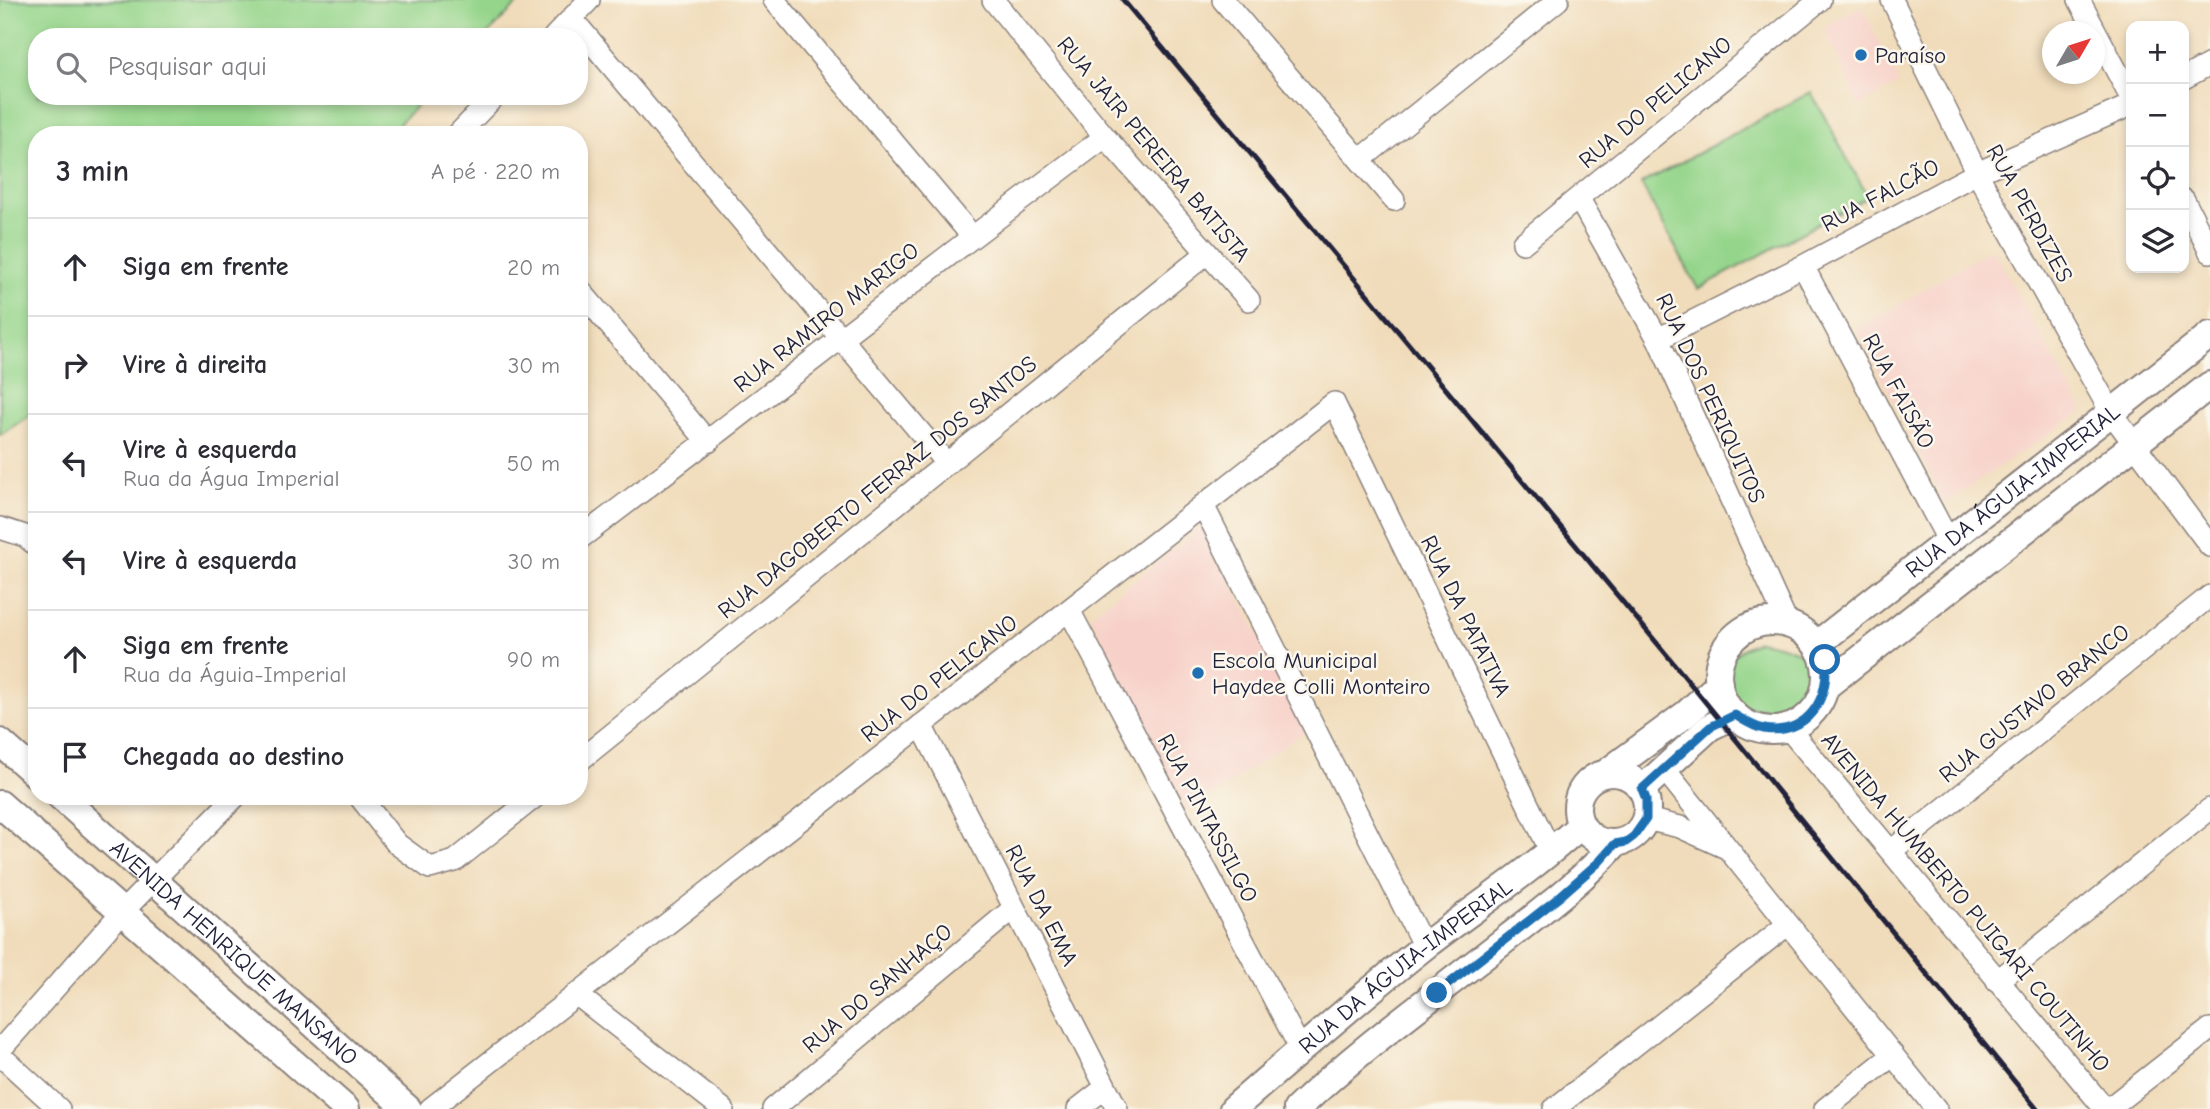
<!DOCTYPE html>
<html lang="pt">
<head>
<meta charset="utf-8">
<style>
  body { margin:0; font-family:"Comic Neue",sans-serif; background:#f2f2f3; color:#2b2b33 }
  .controls { position:absolute; right:21px; top:21px; display:grid; overflow:hidden; border-radius:14px; box-shadow:0 4px 10px #0003 }
  .controls button { width:63px; height:63px; display:grid; place-items:center; padding:0; border:0; border-bottom:2px solid #e1e1e2; background:#fff; color:#2b2b33; font:35px sans-serif }
  .compass { position:absolute; left:2042px; top:21px; width:63px; height:63px; border-radius:50%; background:#fff; box-shadow:0 4px 10px #0003; rotate:51deg }
  .stop { position:absolute; width:21px; height:21px; margin:-16px; border:5px solid #1f6fb2; border-radius:50%; background:#fff }
  .stop.end { background:#1f6fb2; border-color:#fff; box-shadow:0 2px 7px #0008 }
  .list { margin:0; padding:0; list-style:none }
  h2 { display:flex; justify-content:space-between; align-items:center; height:91px; margin:0; padding:0 28px; font-size:30px }
  h2 small { font-size:23px; font-weight:400; color:#7c7c81 }
  .list li { display:grid; grid-template-columns:46px 1fr auto; gap:21px; align-items:center; box-sizing:border-box; height:98px; padding:0 28px; border-top:2px solid #e1e1e2 }
  .list b { display:block; font-size:26px; white-space:nowrap }
  .list p { margin:0; font-size:23px; white-space:nowrap; color:#7c7c81 }
  .list em { font-size:23px; font-style:normal; color:#7c7c81 }
  .icon { flex:none; width:38px; height:38px; fill:none; stroke:currentColor; stroke-width:2; stroke-linecap:round; stroke-linejoin:round }
  .map { position:relative; flex:none; width:2210px; height:1109px; overflow:hidden }
  .search { position:absolute; background:#fff; box-shadow:0 4px 10px #0003; left:28px; top:28px; width:560px; height:77px; display:flex; align-items:center; gap:18px; box-sizing:border-box; padding:0 24px; border-radius:28px; color:#7c7c81; font-size:26px }
  .panel { position:absolute; background:#fff; box-shadow:0 4px 10px #0003; left:28px; top:126px; width:560px; height:679px; border-radius:28px }
  .map>svg:first-child { display:block }
</style>
</head>
<body>
<div class="map">
<svg width="2210" height="1109" viewBox="0 0 2210 1109">
  <rect width="100%" height="100%" fill="#fbf7ec"/>
  <filter id="ink" filterUnits="userSpaceOnUse"><feTurbulence type="fractalNoise" baseFrequency=".0143" numOctaves="2"/><feDisplacementMap in="SourceGraphic" scale="14" xChannelSelector="R" yChannelSelector="G"/><feConvolveMatrix kernelMatrix="1 2 1 2 8 2 1 2 1" color-interpolation-filters="sRGB"/></filter>
  <filter id="wash" filterUnits="userSpaceOnUse"><feTurbulence type="fractalNoise" baseFrequency=".00686" numOctaves="4" result="noise"/><feDisplacementMap in="SourceGraphic" scale="28" xChannelSelector="R" yChannelSelector="G"/><feGaussianBlur stdDeviation="1.57" result="paint"/><feColorMatrix in="noise" values="0 0 0 0 0 0 0 0 0 0 0 0 0 0 0 0 0 1.4 0 .05"/><feComposite in="paint" operator="in"/></filter>
  <g filter="url(#wash)">
    <rect width="100%" height="100%" fill="#f0dcba"/>
    <path fill="#f7d1c9" d="M1861,6L1899,83L1859,106L1824,27Z
      M1992,248L2083,411L1945,503L1857,330Z
      M1202,526L1307,730L1188,812L1090,616Z"/>
    <path fill="#95d58b" stroke="#5c7c63" stroke-width="2" d="M0,0H521L485,37H37V96H426L388,135H37V410L0,435Z
      M1811,92L1868,197L1698,289L1641,184Z
      M1758,641C1772,643 1810,650 1813,667C1814,672 1812,679 1812,684L1782,710L1747,707L1733,702C1722,667 1723,656 1758,641Z"/>
  </g>
  <g filter="url(#ink)">
    <g fill="none" stroke-linecap="round" stroke-linejoin="round">
      <g stroke="#897f7a" stroke-width="24">
        <path id="minor" d="M774,0L972,236
          M993,0L1105,137L1249,300
          M1223,0L1394,200
          M1892,0L1977,173L2112,414L2210,546
          M2079,0L2131,98
          M572,19L947,464
          M554,37L589,0
          M2184,78L2210,64
          M457,135L495,96
          M1360,160L1558,0
          M1579,199L1658,339L1787,623
          M2184,200L2210,252
          M1523,243L1820,0
          M1803,266L1948,540
          M579,289L708,442
          M1658,339L1803,266L1977,173L2131,105
          M1203,505L1424,947
          M0,528L25,536L37,546
          M579,539C755,406 928,269 1105,137
          M1069,610L1301,1050
          M921,725L1117,1109
          M1788,728L2105,1109
          M579,761L1207,253
          M1665,770L1936,1109
          M359,796L397,844L430,868L455,861L536,796
          M1646,819L1680,827L1724,847
          M1891,851L2210,596
          M1997,981L2210,809
          M576,994L723,1109
          M0,1050L122,912L236,796
          M0,1055L59,1109
          M430,1109L1334,403L1551,852
          M773,1109L1014,908
          M1078,1109L1105,1088
          M1554,1109L1787,925
          M1825,1109L1893,1055
          M2108,1109L2210,1029"/>
      </g>
      <g stroke="#897f7a" stroke-width="30">
        <g id="tertiary">
          <circle cx="1772" cy="676" r="54"/>
          <path id="s1" d="M1816,645L2210,335"/>
          <path d="M1826,686L2210,385"/>
          <path d="M0,742L37,775"/>
          <circle cx="1612" cy="808" r="35"/>
          <path d="M1606,773L1686,714L1719,684"/>
          <path d="M1642,789L1710,727L1735,715"/>
          <path id="s2" d="M60,796L408,1109"/>
          <path d="M0,804L346,1109"/>
          <path id="s3" d="M1233,1109C1296,1054 1359,998 1425,946C1477,906 1532,870 1581,825"/>
          <path d="M1297,1109C1363,1046 1438,993 1510,936C1547,907 1584,879 1615,844"/>
        </g>
      </g>
      <use href="#minor" stroke="#fff" stroke-width="21"/>
      <use href="#tertiary" stroke="#fff" stroke-width="26"/>
      <path stroke="#22223b" stroke-width="5" d="M1123,0L1671,660L2037,1109"/>
    </g>
  </g>
  <g fill="none" stroke-linecap="round" stroke-linejoin="round" filter="url(#ink)">
    <path stroke="#1f6fb2" stroke-width="9" d="M1437,993L1558,898L1599,862L1615,844L1626,842L1634,836L1646,819V799L1642,789L1710,727L1735,715C1745,721 1753,727 1764,729C1807,736 1831,698 1825,660"/>
  </g>
  <g fill="#1f6fb2" stroke="#fbf7ec" stroke-width="2.5">
    <circle cx="1861" cy="55" r="7"/>
    <circle cx="1198" cy="673" r="7"/>
  </g>
  <g text-anchor="middle" stroke-width="5" stroke-linejoin="round" paint-order="stroke">
    <g font-size="23" fill="#22223b" stroke="#fbf7ec" text-anchor="start">
      <text x="1875" y="63">Paraíso</text>
      <text x="1212" y="668">Escola Municipal<tspan x="1212" dy="26">Haydee Colli Monteiro</tspan></text>
    </g>
    <g font-size="23" fill="#22223b" stroke="#fbf7ec">
      <text transform="translate(1655 102) rotate(-40)" y="8">RUA DO PELICANO</text>
      <text transform="translate(1154 149) rotate(50)" y="8">RUA JAIR PEREIRA BATISTA</text>
      <text transform="translate(1880 195) rotate(-28)" y="8">RUA FALCÃO</text>
      <text transform="translate(2030 213) rotate(61)" y="8">RUA PERDIZES</text>
      <text transform="translate(826 317) rotate(-38)" y="8">RUA RAMIRO MARIGO</text>
      <text transform="translate(1899 391) rotate(62)" y="8">RUA FAISÃO</text>
      <text transform="translate(1711 398) rotate(65)" y="8">RUA DOS PERIQUITOS</text>
      <text transform="translate(877 487) rotate(-39)" y="8">RUA DAGOBERTO FERRAZ DOS SANTOS</text>
      <text dy="8" stroke="none"><textPath href="#s1" startOffset="250">RUA DA ÁGUIA-IMPERIAL</textPath></text>
      <text transform="translate(1466 616) rotate(64)" y="8">RUA DA PATATIVA</text>
      <text transform="translate(939 678) rotate(-38)" y="8">RUA DO PELICANO</text>
      <text transform="translate(2034 703) rotate(-39)" y="8">RUA GUSTAVO BRANCO</text>
      <text transform="translate(1208 818) rotate(62)" y="8">RUA PINTASSILGO</text>
      <text transform="translate(1966 902) rotate(50)" y="8">AVENIDA HUMBERTO PUIGARI COUTINHO</text>
      <text transform="translate(1042 905) rotate(63)" y="8">RUA DA EMA</text>
      <text dy="8" stroke="none"><textPath href="#s2" startOffset="234">AVENIDA HENRIQUE MANSANO</textPath></text>
      <text dy="8" stroke="none"><textPath href="#s3" startOffset="224">RUA DA ÁGUIA-IMPERIAL</textPath></text>
      <text transform="translate(877 988) rotate(-40)" y="8">RUA DO SANHAÇO</text>
    </g>
  </g>
</svg>
<div class="controls">
<button>+</button>
<button>−</button>
<button><svg class="icon" aria-label="locate" viewBox="0 0 24 24"><circle cx="12" cy="12" r="6"/><path d="M12 2v4M12 18v4M2 12h4M18 12h4"/></svg></button>
<button><svg class="icon" aria-label="layers" viewBox="0 0 24 24"><path d="M12 4l9 5-9 5-9-5zM3 14l9 5 9-5"/></svg></button>
</div>
<svg class="compass" viewBox="-18 -18 36 36"><path d="M0-13l5 13h-10z" fill="#e53935"/><path d="M0 13l5-13h-10z" fill="#7c7c81"/></svg>
<div class="stop" style="left:1825px;top:660px"></div>
<div class="stop end" style="left:1437px;top:993px"></div>
<div class="search"><svg class="icon" aria-label="search" viewBox="0 0 24 24"><circle cx="10" cy="10" r="6"/><path d="M15 15l6 6"/></svg>Pesquisar aqui</div>
<section class="panel">
<h2>3 min<small>A pé · 220 m</small></h2>
<ul class="list">
<li><svg class="icon" aria-label="ahead" viewBox="0 0 24 24"><path d="M12 20V5M6 11l6-6 6 6"/></svg><div><b>Siga em frente</b></div><em>20 m</em></li>
<li><svg class="icon" aria-label="right" viewBox="0 0 24 24"><path d="M7 20v-9h11M14 6l5 5-5 5"/></svg><div><b>Vire à direita</b></div><em>30 m</em></li>
<li><svg class="icon" aria-label="left" viewBox="0 0 24 24"><path d="M17 20v-9H6M10 6l-5 5 5 5"/></svg><div><b>Vire à esquerda</b><p>Rua da Água Imperial</p></div><em>50 m</em></li>
<li><svg class="icon" aria-label="left" viewBox="0 0 24 24"><path d="M17 20v-9H6M10 6l-5 5 5 5"/></svg><div><b>Vire à esquerda</b></div><em>30 m</em></li>
<li><svg class="icon" aria-label="ahead" viewBox="0 0 24 24"><path d="M12 20V5M6 11l6-6 6 6"/></svg><div><b>Siga em frente</b><p>Rua da Águia-Imperial</p></div><em>90 m</em></li>
<li><svg class="icon" aria-label="arrive" viewBox="0 0 24 24"><path d="M6 21V4h12l-3 4 3 4H6"/></svg><div><b>Chegada ao destino</b></div></li>
</ul>
</section>
</div>
</body>
</html>
